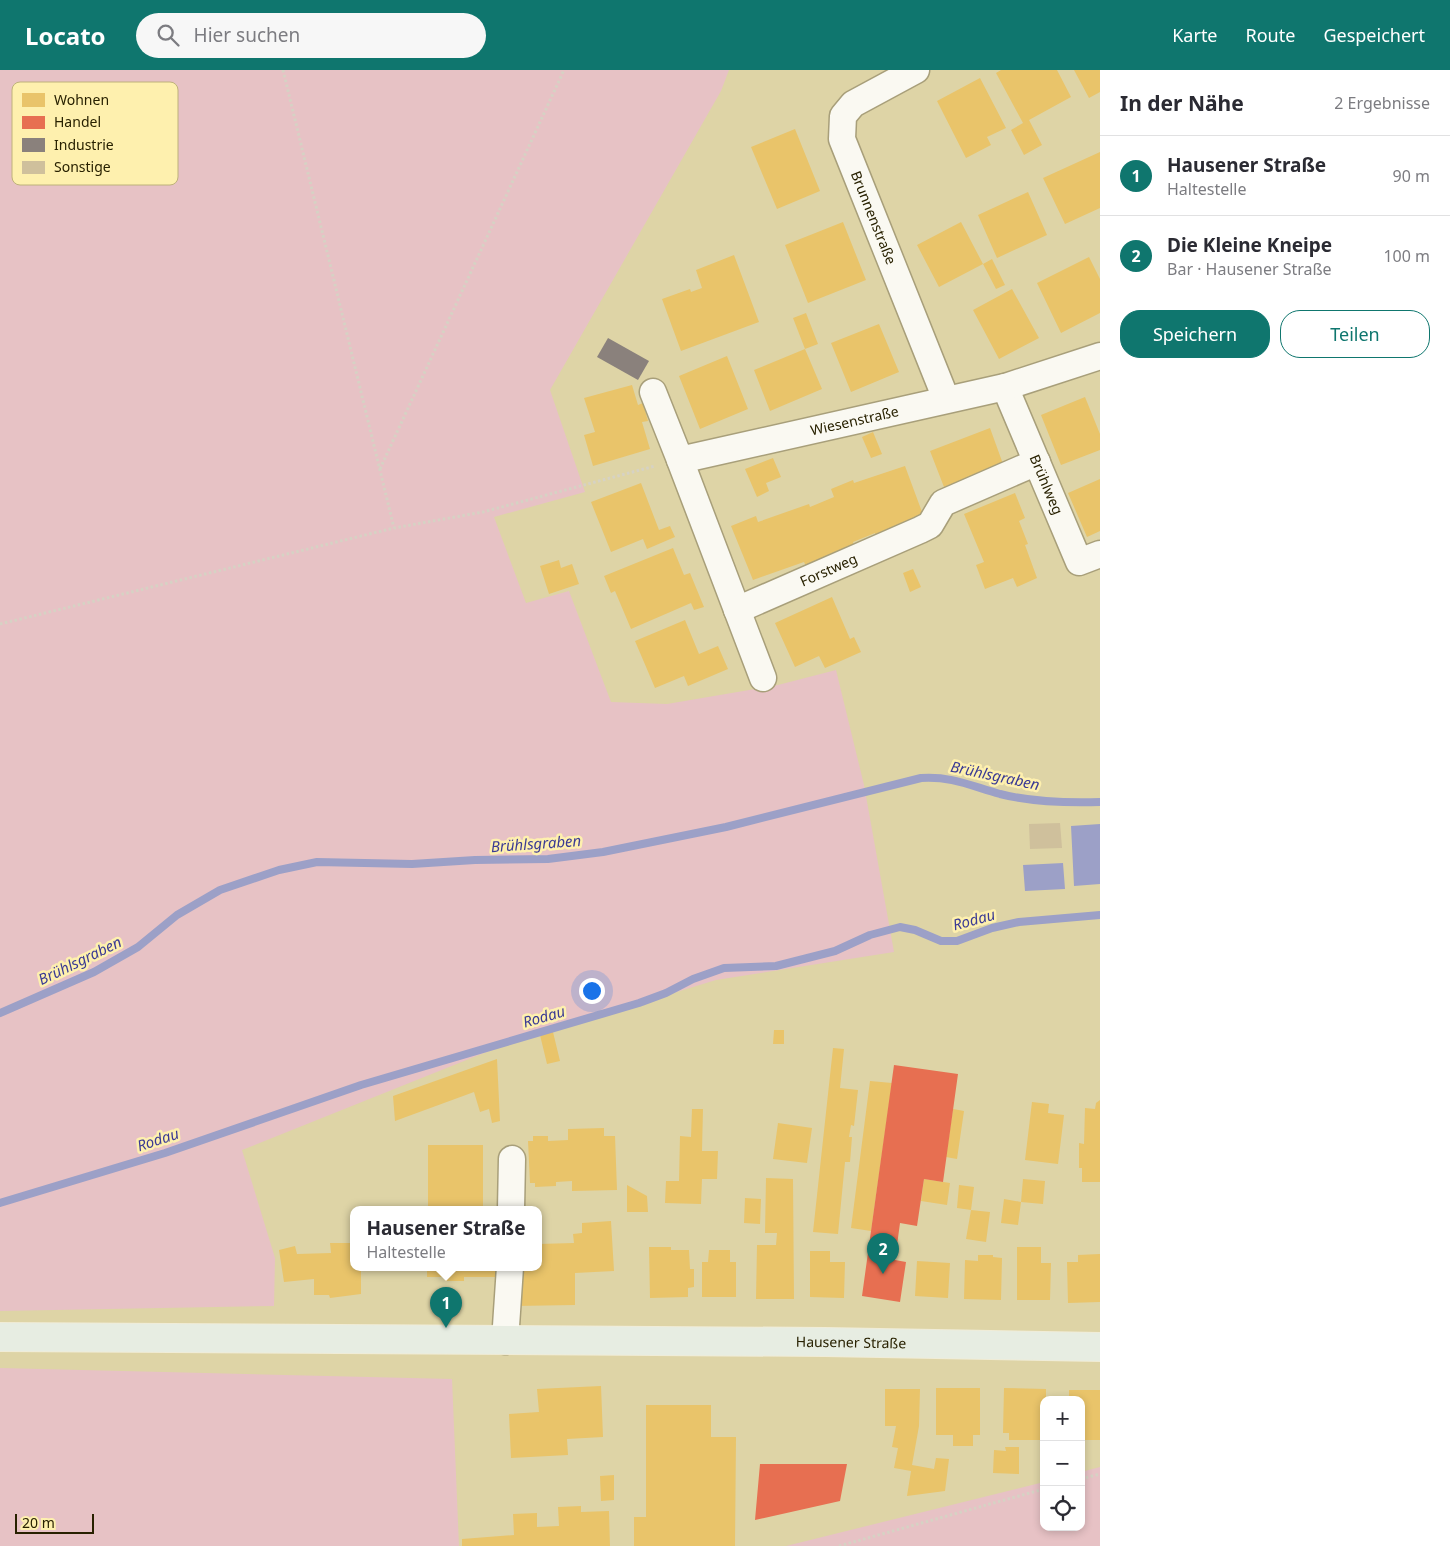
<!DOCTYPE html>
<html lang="de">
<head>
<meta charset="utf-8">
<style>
  body { margin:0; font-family:"Noto Sans",sans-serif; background:#f7f7f7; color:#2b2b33 }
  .controls { position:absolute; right:15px; bottom:15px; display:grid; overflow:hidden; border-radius:10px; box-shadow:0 2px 8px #0003 }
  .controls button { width:45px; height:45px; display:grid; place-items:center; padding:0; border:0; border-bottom:1px solid #e1e1e2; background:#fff; color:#2b2b33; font:25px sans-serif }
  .scale { position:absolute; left:15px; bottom:12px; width:79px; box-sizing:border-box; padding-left:5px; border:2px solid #282100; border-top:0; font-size:14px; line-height:18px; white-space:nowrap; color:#282100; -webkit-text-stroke:4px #fef0ae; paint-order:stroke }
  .you { position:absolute; left:591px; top:920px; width:18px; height:18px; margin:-12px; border:4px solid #fff; border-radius:50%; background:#1a73e8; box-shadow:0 0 0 8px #1a73e833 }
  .badge { display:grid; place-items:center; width:32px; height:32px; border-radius:50%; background:#0f766e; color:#fff; font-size:16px; font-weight:700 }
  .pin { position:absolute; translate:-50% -41px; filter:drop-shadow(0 1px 2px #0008) }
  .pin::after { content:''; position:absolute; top:26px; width:18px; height:15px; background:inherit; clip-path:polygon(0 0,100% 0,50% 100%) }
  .popup { position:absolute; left:350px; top:1136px; width:192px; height:65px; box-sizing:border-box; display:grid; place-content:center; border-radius:10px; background:#fff; filter:drop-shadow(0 1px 4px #0005); font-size:16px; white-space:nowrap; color:#7c7c81 }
  .popup b { font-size:19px; color:#2b2b33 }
  .popup::after { content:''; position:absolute; left:50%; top:100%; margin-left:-10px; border:10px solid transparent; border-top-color:#fff }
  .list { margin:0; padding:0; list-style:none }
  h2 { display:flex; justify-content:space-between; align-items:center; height:65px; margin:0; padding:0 20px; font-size:21px }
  h2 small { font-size:16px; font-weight:400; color:#7c7c81 }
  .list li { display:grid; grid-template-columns:32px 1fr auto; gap:15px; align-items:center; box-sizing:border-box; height:80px; padding:0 20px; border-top:1px solid #e1e1e2 }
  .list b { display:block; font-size:19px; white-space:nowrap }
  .list p { margin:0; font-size:16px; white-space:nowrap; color:#7c7c81 }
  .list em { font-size:16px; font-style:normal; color:#7c7c81 }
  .actions { display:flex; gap:10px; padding:15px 20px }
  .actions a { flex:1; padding:11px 0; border:1px solid #0f766e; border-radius:20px; text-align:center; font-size:18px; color:#0f766e }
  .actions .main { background:#0f766e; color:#fff }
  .icon { flex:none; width:28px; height:28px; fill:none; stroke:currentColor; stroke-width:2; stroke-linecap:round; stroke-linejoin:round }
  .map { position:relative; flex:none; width:1100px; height:1476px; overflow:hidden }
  header { display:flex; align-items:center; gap:30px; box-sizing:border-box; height:70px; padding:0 25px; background:#0f766e; color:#fff }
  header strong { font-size:24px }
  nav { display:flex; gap:28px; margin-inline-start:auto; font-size:18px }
  .search { width:350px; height:45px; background:#f7f7f7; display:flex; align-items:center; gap:12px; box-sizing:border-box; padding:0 18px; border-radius:28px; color:#7c7c81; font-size:19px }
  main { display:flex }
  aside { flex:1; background:#fff }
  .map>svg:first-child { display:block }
</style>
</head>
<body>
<header>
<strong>Locato</strong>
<div class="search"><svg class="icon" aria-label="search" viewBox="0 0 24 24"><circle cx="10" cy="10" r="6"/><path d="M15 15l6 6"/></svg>Hier suchen</div>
<nav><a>Karte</a><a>Route</a><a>Gespeichert</a></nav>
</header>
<main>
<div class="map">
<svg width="1100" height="1476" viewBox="0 0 1100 1476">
  <rect width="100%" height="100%" fill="#ded4a6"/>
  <path fill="#e7c2c5" d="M0,0H729L721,21L550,320L585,422L494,447L526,533L569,521L611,632L667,634L778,615L836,600L864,715L894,882L716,910L552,960L484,983L242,1080L275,1188L274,1236L0,1241Z
    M0,1298L452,1309L459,1476H0Z
    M1100,1397V1476H786L1044,1412V1457H1081V1402Z"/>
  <path fill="#9ca0c7" d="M1100,754V814L1074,816L1071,756Z
    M1063,793L1065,819L1025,821L1023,795Z"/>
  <path fill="#e9c46a" d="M1001,0H1057L1071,27L1029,50L1042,75L1024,85L1011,60L1023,53L996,3Z
    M1074,0H1100V22L1089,28Z
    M980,8L1006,58L987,67L991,75L966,88L937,31Z
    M795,59L820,121L777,139L751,77Z
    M1100,82V138L1065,154L1043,108Z
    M1028,122L1047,165L997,188L978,145Z
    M843,152L866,210L808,233L785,175Z
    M961,152L983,194L939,217L917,175Z
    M734,185L759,252L681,281L662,229L690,219L691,222L702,218L696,200Z
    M1089,187L1100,209V243L1061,263L1037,213Z
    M992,189L1005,215L996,219L983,194Z
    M1012,219L1039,268L999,289L973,240Z
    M806,243L818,274L805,279L793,248Z
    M879,254L899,302L851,322L831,273Z
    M805,279L822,319L770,341L754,300Z
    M727,286L748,339L700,359L679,306Z
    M632,315L638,335L643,333L648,351L642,352L650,379L593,396L584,365L595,362L584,328Z
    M1085,327L1100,364V380L1061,395L1041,345Z
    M990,358L1003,394L944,417L930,381Z
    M873,362L882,384L871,388L862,367Z
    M773,388L781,407L766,413L769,421L757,427L745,399Z
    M905,396L925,450L900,456L875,466V463L853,472L855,479L806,496L804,492L753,510L731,456L756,446L758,452L809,434L810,437L834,427L831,419L853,410L854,413Z
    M1100,409V461L1087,467L1068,423Z
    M641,413L659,460L670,456L675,467L647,479L643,469L611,482L591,432Z
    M1015,423L1025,448L1019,451L1028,474L1025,475L1037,508L1017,517L1013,508L985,519L976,495L984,492L964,444Z
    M673,478L684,505L690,503L704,537L694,540L691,533L631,559L615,521L611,523L604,506Z
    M559,490L561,498L572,494L579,514L549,524L540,496Z
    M913,499L921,517L910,522L903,503Z
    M832,527L850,569L854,567L861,582L825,598L819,586L795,597L775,553Z
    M685,550L699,584L718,576L728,599L688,616L684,606L655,618L635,571Z
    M774,960H784V974H773Z
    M553,962L560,991L547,994L540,965Z
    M833,978L844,979L840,1018L858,1020L854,1056L851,1055L849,1067H852L850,1092H845L838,1164L813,1162Z
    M497,989L500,1051L492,1053L489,1039L480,1042L474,1022L395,1051L393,1026Z
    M870,1011L892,1013L871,1161L851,1158Z
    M1100,1030V1112H1082V1098H1079V1073L1084,1074L1085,1038L1095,1039L1096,1033Z
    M1032,1032L1049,1034L1048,1043L1064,1045L1058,1094L1025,1090Z
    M692,1039H703L702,1081H718L717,1109H702L701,1134L665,1133L666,1111H679L680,1066L691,1067Z
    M953,1039L964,1041L957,1089L946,1087Z
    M778,1053L812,1058L807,1093L773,1089Z
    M604,1058V1066H615L617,1120L572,1121V1111L556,1112V1116L535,1117V1113H530L528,1071H533V1066H548V1071L568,1070V1059Z
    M428,1075H483V1139H428Z
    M766,1108L793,1109L794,1229H756L757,1175H776L777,1163H765Z
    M924,1109L950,1113L947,1135L921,1131Z
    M1023,1109L1045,1111L1043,1134L1021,1132Z
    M627,1115L647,1126L648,1142H627Z
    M959,1115L974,1117L971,1140L990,1142L986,1172L966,1169L971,1140L957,1138Z
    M745,1128L761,1129L760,1154L744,1153Z
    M1004,1129L1021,1132L1018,1155L1001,1153Z
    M611,1151L614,1201L575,1203V1235L515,1236V1197H538V1174L574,1173L573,1164L582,1163V1153Z
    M330,1173H351L354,1197H361V1224L330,1228L329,1225H314V1209L284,1212L279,1180L295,1176L297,1184L331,1183Z
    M649,1177H671V1180H689L690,1199H694V1217L688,1218V1227L650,1228Z
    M1017,1177H1041V1193H1051L1050,1230H1017Z
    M709,1180H730V1192H736V1227H702V1192H708Z
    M810,1181H830V1192H845L844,1228L810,1227Z
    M1100,1184V1232L1068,1233L1067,1192H1078V1185Z
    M978,1185H993V1187L1002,1188L1001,1230L964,1229L965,1190L978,1191Z
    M917,1191L950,1193L948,1228L915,1226Z
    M427,1197H497V1207H464V1211H445V1207H427Z
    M601,1316L603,1367L567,1369L568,1385L511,1388L509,1344L539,1342L537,1319Z
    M936,1318H980V1365H973V1376H953V1365H936Z
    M1004,1318L1046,1319V1330H1044V1364H1040V1370H1009V1363H1003Z
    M885,1319H920L919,1356L912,1395L934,1399L936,1388L949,1389L945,1421L907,1426L911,1401L894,1398L898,1378L892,1377L896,1356H885Z
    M1069,1320H1100V1370H1081V1330H1069Z
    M646,1335H711V1367H736L735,1476H634V1447H646Z
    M1005,1377H1019V1404L993,1403L994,1380L1006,1381Z
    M614,1405V1430L601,1431L600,1406Z
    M581,1436V1442L609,1441L610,1476H462V1469L514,1465L513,1444L537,1443V1457L559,1456L558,1437Z"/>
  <path fill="#e76f51" d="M894,995L958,1004L943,1112L924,1109L917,1156L900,1153L895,1190L906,1192L900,1232L862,1226Z
    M760,1394H847L840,1431L755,1450Z"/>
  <path fill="#8a817c" d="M608,268L649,291L638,310L597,287Z"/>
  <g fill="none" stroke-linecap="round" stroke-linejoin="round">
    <path stroke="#9ca0c7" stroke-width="8" d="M0,943L94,902L138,877L177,845L220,820L279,800L317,792L412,794L475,790L548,789L603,782L726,757L921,708C952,706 971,716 1000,724C1032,732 1067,733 1100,732
      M0,1133L165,1083L361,1015L639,933L666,923L693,909L724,898L776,896L835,881L870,865L900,857L915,860L941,871H957L992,858L1019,852L1100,845"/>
  </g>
  <path fill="#cfc09c" d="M1060,753L1062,778L1030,779L1029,754Z"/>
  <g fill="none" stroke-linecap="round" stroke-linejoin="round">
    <g stroke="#a89f7a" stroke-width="29">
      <g id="minor">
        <path id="s1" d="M916,0L853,34L843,46L842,69L946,329"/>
        <path id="s2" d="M1005,317L1079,492L1100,484"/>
        <path id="s3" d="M653,322L680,390L1005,317L1100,286"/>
        <path d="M680,390L763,608"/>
        <path id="s4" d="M737,540L920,460L930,455L943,433L1037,392"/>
        <path d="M511,1139L512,1089"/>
        <path d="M505,1271L510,1197"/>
      </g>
    </g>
    <g stroke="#f0ecd7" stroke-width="30">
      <g id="major">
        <path id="s5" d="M0,1267L825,1272L1100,1277"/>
      </g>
    </g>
    <path stroke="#d6d2c4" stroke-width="3" stroke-dasharray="2.5 2.5" stroke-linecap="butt" d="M283,0L394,458
      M380,399L564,0
      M0,554L394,458L483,442L655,396
      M1081,1409L1100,1404
      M839,1476L1044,1419"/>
    <use href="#minor" stroke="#faf9f2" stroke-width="26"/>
    <use href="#major" stroke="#e7ede2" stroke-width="28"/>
  </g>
  <g text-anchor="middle" stroke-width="5" stroke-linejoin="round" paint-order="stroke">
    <g font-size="14" fill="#282100" stroke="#fef0ae">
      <text dy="5" stroke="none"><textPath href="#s1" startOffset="195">Brunnenstraße</textPath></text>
      <text dy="5" stroke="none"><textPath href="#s3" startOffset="252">Wiesenstraße</textPath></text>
      <text dy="5" stroke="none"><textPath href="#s2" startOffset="106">Brühlweg</textPath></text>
      <text dy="5" stroke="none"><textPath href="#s4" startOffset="100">Forstweg</textPath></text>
      <text dy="5" stroke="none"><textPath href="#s5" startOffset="851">Hausener Straße</textPath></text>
    </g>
    <g font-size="15" font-style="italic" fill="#3a3a94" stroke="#fef0ae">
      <text transform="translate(995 706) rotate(12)" y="5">Brühlsgraben</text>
      <text transform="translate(536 774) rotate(-4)" y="5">Brühlsgraben</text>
      <text transform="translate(974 850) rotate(-15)" y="5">Rodau</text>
      <text transform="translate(80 891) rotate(-26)" y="5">Brühlsgraben</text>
      <text transform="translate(544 947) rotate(-16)" y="5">Rodau</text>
      <text transform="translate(158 1070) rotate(-18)" y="5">Rodau</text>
    </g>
  </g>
  <rect x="12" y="12" width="166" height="103" rx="8" fill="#fef0ae" stroke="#beb27a" stroke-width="1"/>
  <rect x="22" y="23" width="23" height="14" fill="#e9c46a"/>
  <rect x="22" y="46" width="23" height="13" fill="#e76f51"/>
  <rect x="22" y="68" width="23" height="14" fill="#8a817c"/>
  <rect x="22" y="91" width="23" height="13" fill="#cfc09c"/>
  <g font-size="14" fill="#282100">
    <text x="54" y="35">Wohnen</text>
    <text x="54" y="57">Handel</text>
    <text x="54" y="80">Industrie</text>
    <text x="54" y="102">Sonstige</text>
  </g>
</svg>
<div class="controls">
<button>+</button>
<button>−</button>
<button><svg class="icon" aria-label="locate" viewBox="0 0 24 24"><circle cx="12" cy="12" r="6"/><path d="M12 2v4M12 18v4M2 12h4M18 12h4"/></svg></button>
</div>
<div class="scale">20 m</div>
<div class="you"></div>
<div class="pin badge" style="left:446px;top:1258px">1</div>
<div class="popup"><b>Hausener Straße</b>Haltestelle</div>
<div class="pin badge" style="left:883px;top:1204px">2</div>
</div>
<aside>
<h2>In der Nähe<small>2 Ergebnisse</small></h2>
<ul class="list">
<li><span class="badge">1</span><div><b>Hausener Straße</b><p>Haltestelle</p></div><em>90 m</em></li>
<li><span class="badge">2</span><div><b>Die Kleine Kneipe</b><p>Bar · Hausener Straße</p></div><em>100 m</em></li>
</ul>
<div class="actions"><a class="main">Speichern</a><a>Teilen</a></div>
</aside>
</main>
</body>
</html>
